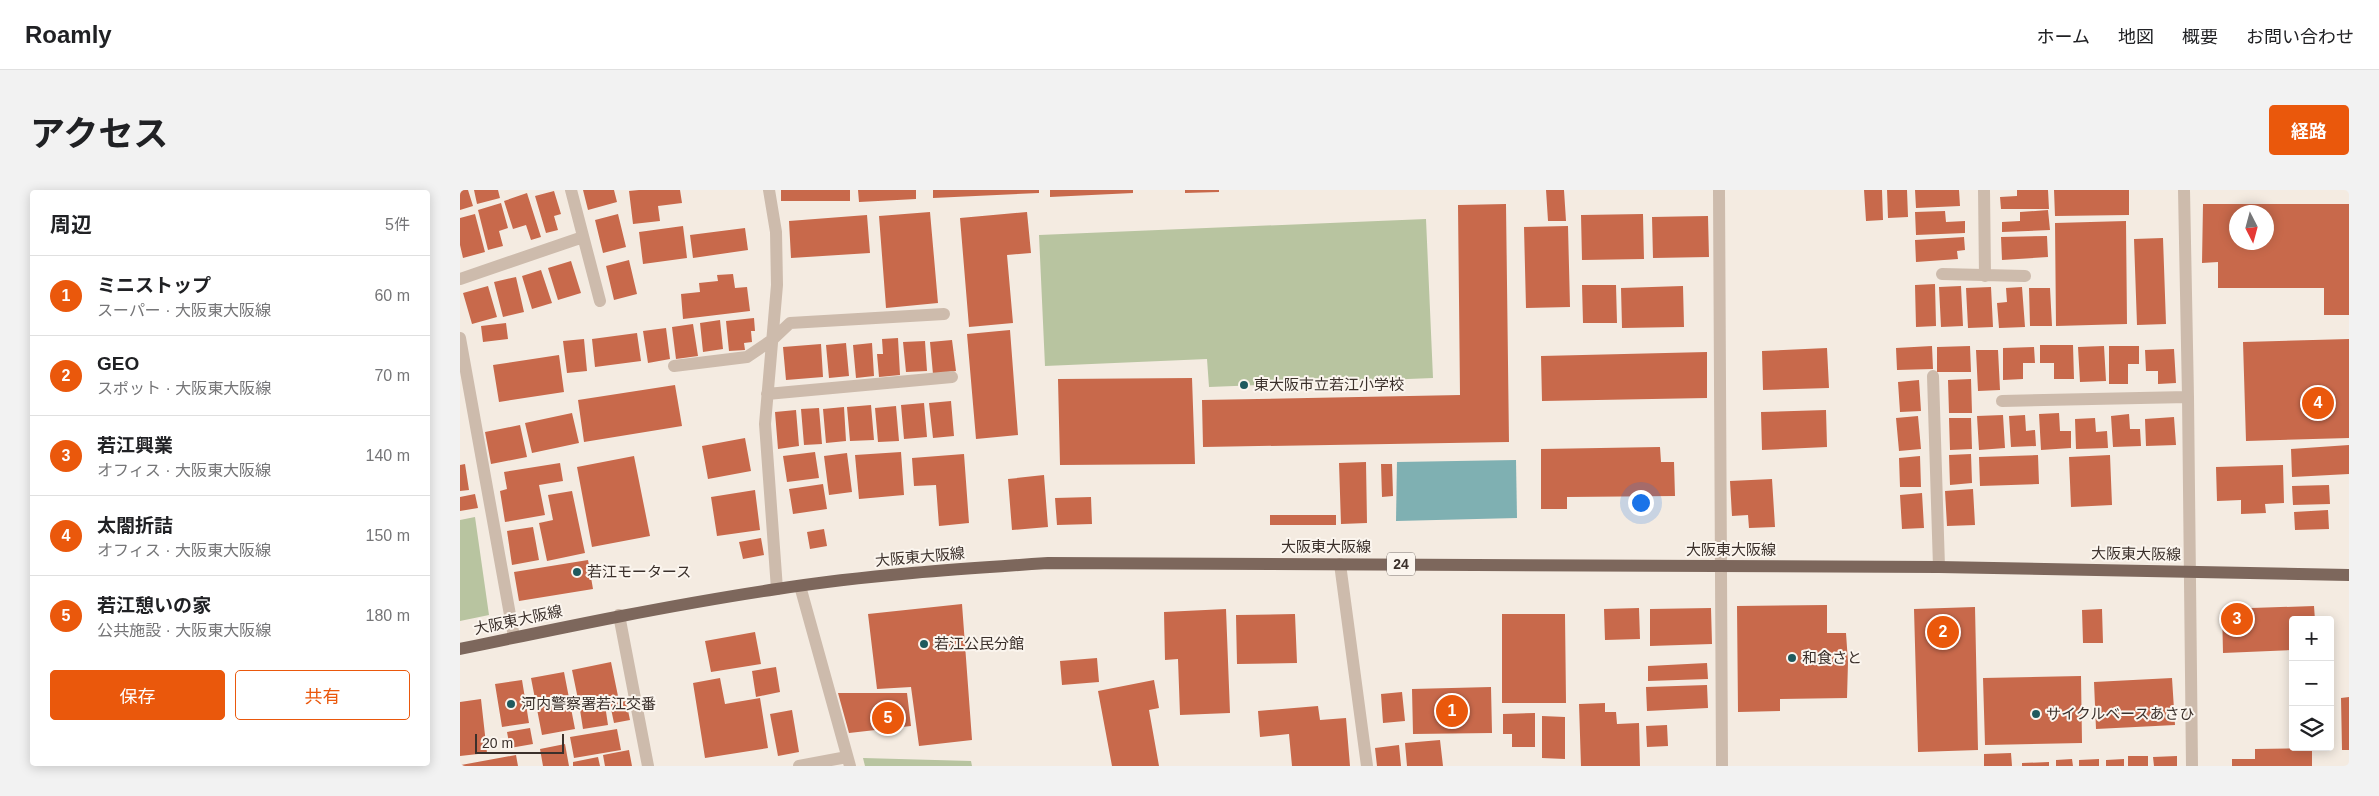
<!DOCTYPE html>
<html lang="ja">
<head>
<meta charset="utf-8">
<style>
  body { margin:0; font-family:Arial,"Noto Sans JP",sans-serif; background:#f2f2f2; color:#202124 }
  .controls { position:absolute; right:15px; bottom:15px; display:grid; overflow:hidden; border-radius:5px; box-shadow:0 2px 12px #0003 }
  .controls button { width:45px; height:45px; display:grid; place-items:center; padding:0; border:0; border-bottom:1px solid #e0e0e0; background:#fff; color:#202124; font:25px sans-serif }
  .compass { position:absolute; left:1769px; top:15px; width:45px; height:45px; border-radius:50%; background:#fff; box-shadow:0 2px 12px #0003; rotate:174deg }
  .scale { position:absolute; left:15px; bottom:12px; width:89px; box-sizing:border-box; padding-left:5px; border:2px solid #3b302b; border-top:0; font-size:14px; line-height:18px; white-space:nowrap; color:#3b302b; -webkit-text-stroke:4px #fbf5ee; paint-order:stroke }
  .you { position:absolute; left:1180px; top:312px; width:18px; height:18px; margin:-12px; border:4px solid #fff; border-radius:50%; background:#1a73e8; box-shadow:0 0 0 8px #1a73e833 }
  .badge { display:grid; place-items:center; width:32px; height:32px; border-radius:50%; background:#ea580c; color:#fff; font-size:16px; font-weight:700 }
  .pin { position:absolute; translate:-50% -50%; border:2px solid #fff; box-shadow:0 1px 5px #0006 }
  .list { margin:0; padding:0; list-style:none }
  h2 { display:flex; justify-content:space-between; align-items:center; height:65px; margin:0; padding:0 20px; font-size:21px }
  h2 small { font-size:16px; font-weight:400; color:#757577 }
  .list li { display:grid; grid-template-columns:32px 1fr auto; gap:15px; align-items:center; box-sizing:border-box; height:80px; padding:0 20px; border-top:1px solid #e0e0e0 }
  .list b { display:block; font-size:19px; white-space:nowrap }
  .list p { margin:0; font-size:16px; white-space:nowrap; color:#757577 }
  .list em { font-size:16px; font-style:normal; color:#757577 }
  .actions { display:flex; gap:10px; padding:15px 20px }
  .actions a { flex:1; padding:11px 0; border:1px solid #ea580c; border-radius:5px; text-align:center; font-size:18px; color:#ea580c }
  .actions .main { background:#ea580c; color:#fff }
  .icon { flex:none; width:28px; height:28px; fill:none; stroke:currentColor; stroke-width:2; stroke-linecap:round; stroke-linejoin:round }
  .map { position:relative; flex:none; width:1889px; height:576px; overflow:hidden; border-radius:5px }
  header { display:flex; align-items:center; gap:30px; box-sizing:border-box; height:70px; padding:0 25px; background:#fff; border-bottom:1px solid #e0e0e0 }
  header strong { font-size:24px }
  nav { display:flex; gap:28px; margin-inline-start:auto; font-size:18px }
  .intro { display:flex; align-items:center; justify-content:space-between; box-sizing:border-box; height:120px; padding:0 30px }
  h1 { margin:0; font-size:35px }
  .button { padding:12px 22px; border-radius:5px; background:#ea580c; color:#fff; font-size:18px; font-weight:700 }
  main { display:flex; gap:30px; padding:0 30px }
  aside { flex:1; background:#fff; border-radius:5px; box-shadow:0 2px 12px #0003 }
  .map>svg:first-child { display:block }
</style>
</head>
<body>
<header>
<strong>Roamly</strong>
<nav><a>ホーム</a><a>地図</a><a>概要</a><a>お問い合わせ</a></nav>
</header>
<div class="intro"><h1>アクセス</h1><a class="button">経路</a></div>
<main>
<aside>
<h2>周辺<small>5件</small></h2>
<ul class="list">
<li><span class="badge">1</span><div><b>ミニストップ</b><p>スーパー · 大阪東大阪線</p></div><em>60 m</em></li>
<li><span class="badge">2</span><div><b>GEO</b><p>スポット · 大阪東大阪線</p></div><em>70 m</em></li>
<li><span class="badge">3</span><div><b>若江興業</b><p>オフィス · 大阪東大阪線</p></div><em>140 m</em></li>
<li><span class="badge">4</span><div><b>太閤折詰</b><p>オフィス · 大阪東大阪線</p></div><em>150 m</em></li>
<li><span class="badge">5</span><div><b>若江憩いの家</b><p>公共施設 · 大阪東大阪線</p></div><em>180 m</em></li>
</ul>
<div class="actions"><a class="main">保存</a><a>共有</a></div>
</aside>
<div class="map">
<svg width="1889" height="576" viewBox="0 0 1889 576">
  <rect width="100%" height="100%" fill="#f4ebe1"/>
  <path fill="#b8c4a0" d="M966,29L973,188L749,197L747,169L585,176L579,45Z
    M15,327L29,425L0,431V330Z
    M403,568L511,571L512,576H405Z"/>
  <path fill="#7fb0b2" d="M1056,270L1057,328L936,331L937,272Z"/>
  <path fill="#c8694b" fill-rule="evenodd" d="M0,0H8L13,16L0,20Z
    M14,0H38L40,8L17,14Z
    M123,0H154L157,12L128,20Z
    M179,0H220L222,13L198,16L200,31L173,34L169,1Z
    M321,0H390V11H321Z
    M398,0H456V9L399,12Z
    M473,0H579V3L473,8Z
    M590,0H673V3L590,7Z
    M725,0H759V2L725,3Z
    M1086,0H1104L1106,31H1088Z
    M1404,0H1422L1423,30L1406,31Z
    M1427,0H1447L1448,27L1428,28Z
    M1455,0H1499L1500,16L1456,18Z
    M1557,0H1588L1589,19H1541L1540,7L1557,6Z
    M1594,0H1669V25L1595,26Z
    M94,1L101,24L94,26L98,40L86,43L75,6Z
    M67,3L81,47L71,50L66,35L53,39L44,11Z
    M41,13L48,38L39,41L43,56L28,60L18,20Z
    M1046,14L1049,252L743,257L742,210L1000,205L998,15Z
    M1743,14H1889V125H1864V98H1758V72L1742,73ZM1776,22H1806V52H1776Z
    M1588,20L1590,40L1542,42V32L1560,31V22Z
    M1485,21L1486,32L1505,31V43L1456,45L1455,22Z
    M470,22L478,113L426,118L419,26Z
    M567,22L571,63L547,65L553,133L509,137L500,28Z
    M15,24L25,62L3,68L0,55V28Z
    M158,24L166,57L143,63L135,30Z
    M1183,24L1184,69L1122,70L1121,25Z
    M407,25L410,63L331,68L329,31Z
    M1248,26L1249,67L1193,68L1192,27Z
    M1666,31L1667,134L1596,136L1595,33Z
    M223,36L227,68L183,74L179,42Z
    M1108,36L1110,117L1066,118L1064,37Z
    M285,38L288,60L233,68L230,45Z
    M1587,46L1588,67L1542,70L1541,47Z
    M1504,47L1505,60L1497,61L1498,69L1456,72L1455,50Z
    M1703,48L1706,134L1677,135L1674,49Z
    M169,70L177,104L154,110L146,76Z
    M111,71L121,103L98,110L88,78Z
    M81,80L92,113L72,119L62,86Z
    M273,84L275,98L287,97L290,121L223,129L221,104L240,102L239,93L258,91L257,85Z
    M56,87L64,122L43,127L34,92Z
    M1475,94L1476,136L1456,137L1455,95Z
    M1122,95H1156L1157,133H1123Z
    M28,96L37,127L12,134L3,103Z
    M1223,96L1224,137L1162,138L1161,98Z
    M1501,96L1503,136L1481,137L1479,97Z
    M1531,97L1533,137L1508,138L1506,98Z
    M1562,97L1565,137L1539,138L1537,113L1547,112L1546,98Z
    M1569,98H1590L1592,136H1570Z
    M294,128L295,141H291L292,152L284,153L285,160L269,161L266,131Z
    M260,130L263,159L243,162L240,133Z
    M46,133L48,149L23,152L21,136Z
    M233,134L238,166L216,169L212,137Z
    M206,138L210,169L188,173L183,141Z
    M550,140L558,245L516,249L507,144Z
    M177,143L181,171L135,177L132,149Z
    M438,148L440,185L419,187L417,164H423L422,149Z
    M124,149L127,181L107,183L103,151Z
    M1889,149V248L1786,251L1783,152Z
    M492,150L496,181L473,184L470,152Z
    M465,151L467,181L446,182L443,152Z
    M386,153L389,186L369,188L366,155Z
    M412,153L414,186L396,188L393,155Z
    M361,154L363,187L326,190L323,157Z
    M1580,155H1613L1614,189H1594V173H1580Z
    M1472,156L1473,179L1437,180L1436,158Z
    M1510,156L1511,182H1477V157Z
    M1644,156L1646,191L1620,192L1618,157Z
    M1649,156H1679V174H1668V194H1649Z
    M1574,157L1575,173H1563V189L1543,190V158Z
    M1367,158L1369,198L1303,200L1302,161Z
    M1714,159L1716,193L1698,194V181H1686L1685,160Z
    M1516,160H1538L1540,200L1518,201Z
    M1247,162V208L1082,211L1081,166Z
    M99,165L104,202L39,212L33,175Z
    M732,188L735,274L600,275L598,189Z
    M1511,189L1512,223H1489L1488,190Z
    M1459,190L1461,221L1440,222L1438,192Z
    M215,195L222,236L124,252L118,210Z
    M491,211L494,246L473,248L469,213Z
    M464,213L467,247L444,249L441,215Z
    M411,215L414,250L390,251L387,217Z
    M436,216L439,251L418,252L415,218Z
    M384,217L386,251L366,253L363,219Z
    M359,218L362,254L344,255L341,219Z
    M336,220L339,256L318,259L315,222Z
    M1366,220L1367,257L1302,260L1301,222Z
    M112,223L119,253L72,263L65,233Z
    M1599,223L1600,241H1611V258L1581,260L1579,224Z
    M1669,224L1670,239H1680L1681,256L1653,257L1651,226Z
    M1543,225L1545,258L1519,260L1517,226Z
    M1565,225L1566,241L1575,240L1576,256L1551,257L1549,226Z
    M1458,226L1461,259L1439,261L1436,228Z
    M1714,227L1716,255L1686,256L1685,229Z
    M1489,228H1511L1512,259L1490,260Z
    M1635,228L1636,242L1647,241L1648,258L1616,259L1615,229Z
    M60,235L67,267L31,274L25,242Z
    M285,248L291,281L248,289L242,256Z
    M1889,255V284L1832,287L1831,259Z
    M1200,257L1201,272H1214L1215,306L1107,307V319H1081V259Z
    M355,262L359,288L327,292L323,266Z
    M441,262L444,305L399,309L395,265Z
    M387,263L392,302L369,305L364,266Z
    M504,264L509,333L479,336L476,295L454,296L452,268Z
    M1511,264L1512,293L1490,295L1489,265Z
    M1578,265L1579,294L1520,296L1519,267Z
    M1650,265L1652,315L1611,317L1609,267Z
    M174,266L190,346L132,357L117,277Z
    M1460,266L1461,297H1440L1439,268Z
    M906,272L907,333L881,334L879,273Z
    M100,273L103,291L79,295L85,325L45,332L40,301L47,299L44,282Z
    M5,274L9,300L0,301V275Z
    M921,274H932L933,306L922,307Z
    M1823,275L1824,313L1805,314L1806,323L1781,324V310L1757,311L1756,277Z
    M584,285L588,337L552,340L548,289Z
    M1312,289L1315,337L1289,338L1288,325L1272,326L1270,291Z
    M363,294L367,319L333,324L329,299Z
    M1869,295L1870,314L1833,315L1832,296Z
    M1513,299L1515,335L1487,336L1485,301Z
    M295,300L300,340L257,346L251,307Z
    M112,301L125,363L87,371L79,333L93,330L88,305Z
    M1462,303L1464,338L1442,339L1440,305Z
    M15,304L18,318L0,321V307Z
    M631,307L632,334L597,335L595,308Z
    M1868,320L1869,339L1835,340L1834,322Z
    M810,325H876V335H810Z
    M73,337L79,370L52,375L47,341Z
    M364,339L367,356L350,359L347,342Z
    M301,348L304,365L283,369L279,352Z
    M128,370L133,399L59,411L54,382Z
    M502,414L512,550L459,556L451,497L417,499L408,424Z
    M1367,415V443H1386L1388,472L1387,508L1320,509V521L1278,522L1277,416Z
    M1854,416L1855,430H1833V460L1763,463L1762,419Z
    M1515,417L1518,560L1458,562L1454,419Z
    M1179,418L1180,449L1145,450L1144,419Z
    M1251,418L1252,454L1190,456V419Z
    M766,419L770,523L720,525L718,469L705,470L704,422Z
    M1642,419L1643,453H1623L1622,420Z
    M835,424L837,473L777,474L776,425Z
    M1042,424H1105L1106,513H1042Z
    M295,442L301,474L251,482L245,451Z
    M637,468L639,492L602,495L600,471Z
    M151,472L158,506L119,514L112,480Z
    M1247,473L1248,489L1188,491V476Z
    M316,477L320,502L296,507L292,481Z
    M104,482L115,539L82,545L71,488Z
    M1621,486L1622,553L1525,555L1523,488Z
    M260,488L265,514L300,508L308,558L245,568L233,493Z
    M1712,488L1715,535L1636,539L1634,492Z
    M62,490L69,533L42,537L35,494Z
    M694,490L699,518L689,520L699,576H652L638,501Z
    M1247,495L1248,518L1187,521L1186,497Z
    M1031,497L1032,543L953,544L952,499Z
    M942,502L945,531L923,533L921,504Z
    M378,503H447L451,536L389,543Z
    M1889,507V560H1882L1881,508Z
    M21,509L27,563L0,566V512Z
    M166,511L170,530L154,533L150,514Z
    M1145,513V522H1156L1157,534L1179,533L1180,576H1121L1119,514Z
    M145,515L148,535L123,539L120,520Z
    M858,516L860,530L886,528L890,576H832L829,544L800,547L798,521Z
    M332,520L339,562L318,566L310,524Z
    M1075,523V557H1052V544H1043V524Z
    M1082,526L1105,527V569L1082,568Z
    M1207,535L1208,556L1187,557L1186,536Z
    M70,538L73,554L50,558L47,542Z
    M157,539L161,560L114,568L110,547Z
    M980,550L983,576H947L945,553Z
    M105,554L109,576H83L80,559Z
    M939,555L941,576H917L915,558Z
    M1852,558V576H1772V569H1795V559Z
    M169,560L172,576H145L143,565Z
    M1551,563L1552,576H1524V564Z
    M56,565L58,576H1V575Z
    M1668,566H1688V576H1668Z
    M1717,566V576H1694L1693,567Z
    M138,567L140,576H113V572Z
    M1612,569L1613,576H1596V570Z
    M1639,569V576H1619V570Z
    M1664,569V576H1646V570Z
    M1589,572V576H1562V573Z"/>
  <g fill="none" stroke-linecap="round" stroke-linejoin="round">
    <path stroke="#cdbbac" stroke-width="12" d="M1524,0L1525,86
      M1482,84L1565,86"/>
    <path stroke="#cdbbac" stroke-width="12" d="M111,0L140,111
      M309,0L316,42L317,95L305,234L317,399
      M1259,0L1262,576
      M1724,0L1728,207L1732,576
      M0,89L123,47
      M0,148L54,447
      M214,176L287,167L312,150L330,133L484,124
      M1473,186L1479,377
      M307,204L492,187
      M1542,211L1728,207
      M880,374L907,576
      M340,396L390,576
      M159,425L188,576
      M339,576L387,567"/>
    <path stroke="#7d675c" stroke-width="12" d="M0,459C105,437 210,415 317,399C407,385 497,379 588,373L1479,377L1889,385"/>
  </g>
  <g fill="#1f5a5e" stroke="#fbf5ee" stroke-width="2">
    <circle cx="784" cy="195" r="5"/>
    <circle cx="117" cy="382" r="5"/>
    <circle cx="464" cy="454" r="5"/>
    <circle cx="1332" cy="468" r="5"/>
    <circle cx="51" cy="514" r="5"/>
    <circle cx="1576" cy="524" r="5"/>
  </g>
  <g text-anchor="middle" stroke-width="4" stroke-linejoin="round" paint-order="stroke">
    <rect fill="#fbf5ee" stroke="#756b66" stroke-width="1" x="927" y="362.5" width="28" height="23" rx="4"/>
    <g font-size="14" font-weight="bold" fill="#3b302b">
      <text x="941" y="379">24</text>
    </g>
    <g font-size="15" fill="#3b302b" stroke="#fbf5ee" text-anchor="start">
      <text x="794" y="200">東大阪市立若江小学校</text>
      <text x="127" y="387">若江モータース</text>
      <text x="474" y="459">若江公民分館</text>
      <text x="1342" y="473">和食さと</text>
      <text x="61" y="519">河内警察署若江交番</text>
      <text x="1586" y="529">サイクルベースあさひ</text>
    </g>
    <g font-size="15" fill="#3b302b" stroke="#fbf5ee">
      <text x="866" y="362">大阪東大阪線</text>
      <text x="1271" y="365">大阪東大阪線</text>
      <text transform="translate(1676 364) rotate(1)" y="5">大阪東大阪線</text>
      <text transform="translate(460 367) rotate(-5)" y="5">大阪東大阪線</text>
      <text transform="translate(58 430) rotate(-12)" y="5">大阪東大阪線</text>
    </g>
  </g>
</svg>
<div class="controls">
<button>+</button>
<button>−</button>
<button><svg class="icon" aria-label="layers" viewBox="0 0 24 24"><path d="M12 4l9 5-9 5-9-5zM3 14l9 5 9-5"/></svg></button>
</div>
<svg class="compass" viewBox="-18 -18 36 36"><path d="M0-13l5 13h-10z" fill="#e53935"/><path d="M0 13l5-13h-10z" fill="#757577"/></svg>
<div class="scale">20 m</div>
<div class="you"></div>
<div class="pin badge" style="left:992px;top:521px">1</div>
<div class="pin badge" style="left:1483px;top:442px">2</div>
<div class="pin badge" style="left:1777px;top:429px">3</div>
<div class="pin badge" style="left:1858px;top:213px">4</div>
<div class="pin badge" style="left:428px;top:528px">5</div>
</div>
</main>
</body>
</html>
